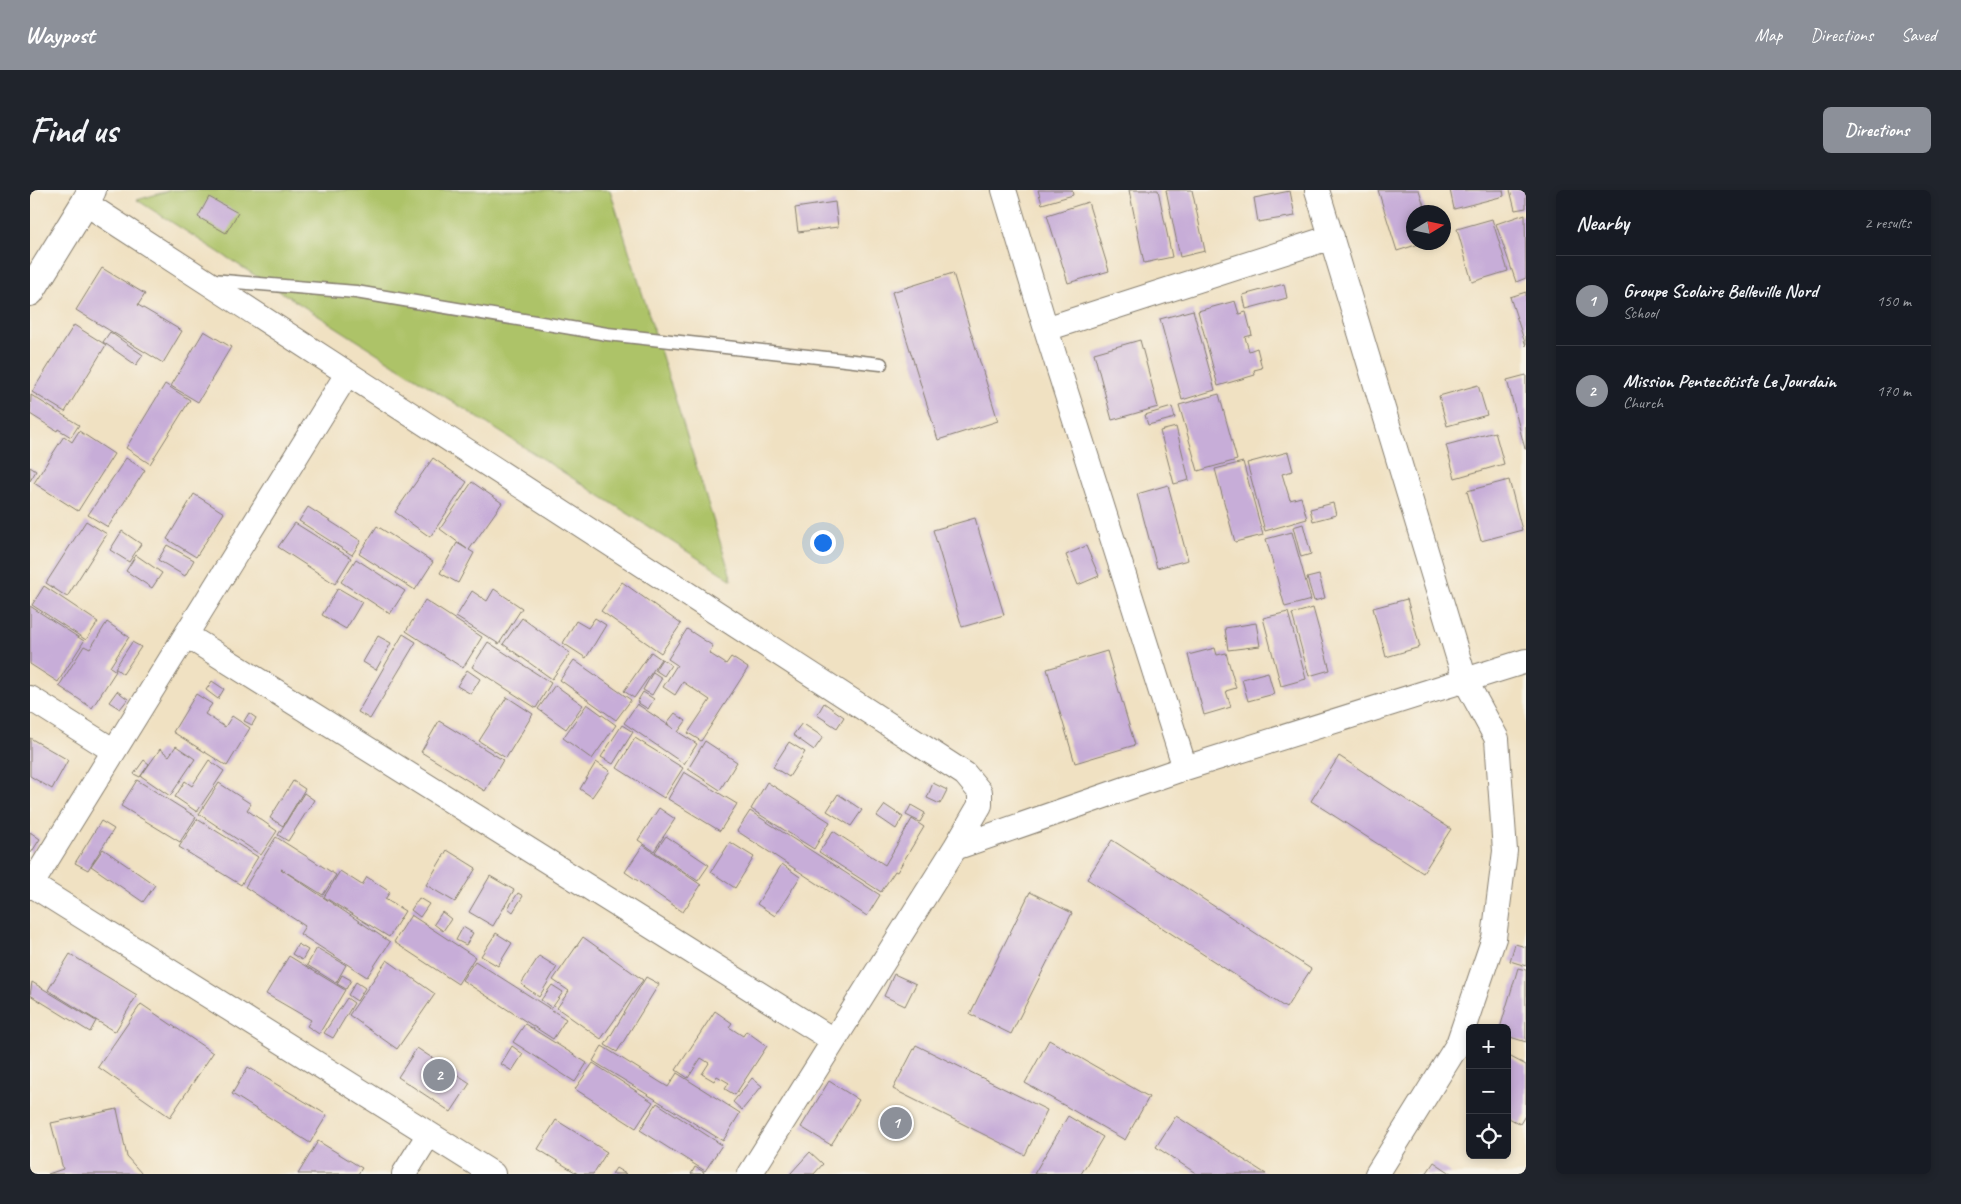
<!DOCTYPE html>
<html lang="en">
<head>
<meta charset="utf-8">
<style>
  body { margin:0; font-family:Caveat,sans-serif; background:#20242c; color:#f1f3f6 }
  .controls { position:absolute; right:15px; bottom:15px; display:grid; overflow:hidden; border-radius:8px; box-shadow:0 2px 8px #0003 }
  .controls button { width:45px; height:45px; display:grid; place-items:center; padding:0; border:0; border-bottom:1px solid #363941; background:#171b24; color:#f1f3f6; font:25px sans-serif }
  .compass { position:absolute; left:1376px; top:15px; width:45px; height:45px; border-radius:50%; background:#171b24; box-shadow:0 2px 8px #0003; rotate:80deg }
  .you { position:absolute; left:792px; top:352px; width:18px; height:18px; margin:-12px; border:4px solid #fff; border-radius:50%; background:#1a73e8; box-shadow:0 0 0 8px #1a73e833 }
  .badge { display:grid; place-items:center; width:32px; height:32px; border-radius:50%; background:#8c9099; color:#fff; font-size:16px; font-weight:700 }
  .pin { position:absolute; translate:-50% -50%; border:2px solid #fff; box-shadow:0 1px 5px #0006 }
  .list { margin:0; padding:0; list-style:none }
  h2 { display:flex; justify-content:space-between; align-items:center; height:65px; margin:0; padding:0 20px; font-size:21px }
  h2 small { font-size:16px; font-weight:400; color:#9ea1a6 }
  .list li { display:grid; grid-template-columns:32px 1fr auto; gap:15px; align-items:center; box-sizing:border-box; height:90px; padding:0 20px; border-top:1px solid #363941 }
  .list b { display:block; font-size:19px; white-space:nowrap }
  .list p { margin:0; font-size:16px; white-space:nowrap; color:#9ea1a6 }
  .list em { font-size:16px; font-style:normal; color:#9ea1a6 }
  .icon { flex:none; width:28px; height:28px; fill:none; stroke:currentColor; stroke-width:2; stroke-linecap:round; stroke-linejoin:round }
  .map { position:relative; flex:none; width:1496px; height:984px; overflow:hidden; border-radius:8px }
  header { display:flex; align-items:center; gap:30px; box-sizing:border-box; height:70px; padding:0 25px; background:#8c9099; color:#fff }
  header strong { font-size:24px }
  nav { display:flex; gap:28px; margin-inline-start:auto; font-size:18px }
  .intro { display:flex; align-items:center; justify-content:space-between; box-sizing:border-box; height:120px; padding:0 30px }
  h1 { margin:0; font-size:35px }
  .button { padding:12px 22px; border-radius:8px; background:#8c9099; color:#fff; font-size:18px; font-weight:700 }
  main { display:flex; gap:30px; padding:0 30px }
  aside { flex:1; background:#171b24; border-radius:8px; box-shadow:0 2px 8px #0003 }
  .map>svg:first-child { display:block }
</style>
</head>
<body>
<header>
<strong>Waypost</strong>
<nav><a>Map</a><a>Directions</a><a>Saved</a></nav>
</header>
<div class="intro"><h1>Find us</h1><a class="button">Directions</a></div>
<main>
<div class="map">
<svg width="1496" height="984" viewBox="0 0 1496 984">
  <rect width="100%" height="100%" fill="#f7f3e8"/>
  <filter id="ink" filterUnits="userSpaceOnUse"><feTurbulence type="fractalNoise" baseFrequency=".02" numOctaves="2"/><feDisplacementMap in="SourceGraphic" scale="10" xChannelSelector="R" yChannelSelector="G"/><feConvolveMatrix kernelMatrix="1 2 1 2 8 2 1 2 1" color-interpolation-filters="sRGB"/></filter>
  <filter id="wash" filterUnits="userSpaceOnUse"><feTurbulence type="fractalNoise" baseFrequency=".0096" numOctaves="4" result="noise"/><feDisplacementMap in="SourceGraphic" scale="20" xChannelSelector="R" yChannelSelector="G"/><feGaussianBlur stdDeviation="1.12" result="paint"/><feColorMatrix in="noise" values="0 0 0 0 0 0 0 0 0 0 0 0 0 0 0 0 0 1.4 0 .05"/><feComposite in="paint" operator="in"/></filter>
  <g filter="url(#wash)">
    <rect width="100%" height="100%" fill="#f0e1c2"/>
    <path fill="#adc368" stroke="#647042" d="M141,0H580L702,390L107,10Z"/>
    <g id="blocks">
      <path fill="#c7add8" d="M1008,0H1042L1043,5L1012,14Z
        M1099,0H1128L1142,67L1114,73Z
        M1136,0H1162L1175,61L1150,67Z
        M1348,0H1389L1396,22H1384V52L1392,53L1367,61Z
        M1420,0H1473L1474,6L1424,19Z
        M1480,0H1496V18L1485,20Z
        M1260,1L1265,26L1228,32L1224,8Z
        M179,7L208,23L196,43L168,27Z
        M805,12L808,37L768,42L765,18Z
        M1058,12L1079,81L1038,93L1017,25Z
        M1495,24L1496,88L1486,92L1466,34Z
        M1462,29L1478,81L1442,92L1427,39Z
        M72,78L115,104L108,115L152,141L133,173L46,120Z
        M923,83L968,231L908,250L862,102Z
        M1254,94L1257,108L1216,119L1213,105Z
        M1496,102V156L1480,107Z
        M1205,111L1209,124L1216,122L1222,145L1215,147L1219,161L1227,158L1232,178L1224,180L1225,185L1188,196L1168,121Z
        M1163,120L1185,200L1152,210L1130,129Z
        M44,135L76,155L35,222L2,202Z
        M174,141L201,157L168,212L141,196Z
        M80,142L113,165L106,175L73,152Z
        M1110,150L1128,217L1082,230L1064,163Z
        M1496,185V259H1495L1477,190Z
        M135,194L160,210L120,274L96,258Z
        M1448,195L1457,225L1417,236L1409,206Z
        M1189,204L1207,270L1168,281L1149,215Z
        M1,205L49,235L41,247L28,239L27,241L0,224Z
        M1142,217L1145,228L1118,235L1115,225Z
        M1146,237L1159,290L1144,294L1130,241Z
        M49,241L84,264L48,321L4,293L34,246L42,252Z
        M1465,242L1474,274L1425,288L1416,255Z
        M1258,262L1263,281L1252,284L1260,310L1271,307L1277,329L1235,341L1217,273Z
        M96,268L115,280L78,337L58,325Z
        M403,268L437,292L400,347L365,322Z
        M1213,272L1233,345L1205,352L1185,279Z
        M0,277L6,281L0,291Z
        M1479,290L1492,340L1451,351L1437,301Z
        M442,292L472,313L439,360L444,363L428,393L410,383L427,353L437,359L410,339Z
        M1138,295L1158,370L1127,378L1107,304Z
        M164,304L194,323L166,367L137,349Z
        M1303,313L1306,325L1283,331L1280,319Z
        M278,317L331,351L322,365L269,331Z
        M945,328L974,425L932,437L903,340Z
        M56,331L77,344L37,407L16,393Z
        M265,333L321,368L305,394L248,357Z
        M1273,334L1281,364L1271,367L1263,337Z
        M347,336L403,372L385,400L329,364Z
        M92,341L111,354L99,372L80,360Z
        M1262,342L1281,410L1255,417L1236,349Z
        M137,355L164,370L155,386L128,370Z
        M1056,356L1069,386L1048,395L1036,365Z
        M106,365L132,383L122,398L96,381Z
        M326,369L375,401L360,424L311,392Z
        M1289,385L1295,408L1284,411L1277,388Z
        M592,392L651,434L631,463L571,421Z
        M14,396L68,432L56,450L2,415Z
        M308,398L332,412L316,439L292,425Z
        M464,399L492,418L469,454L426,427L442,401L457,411Z
        M1377,409L1390,457L1356,467L1343,418Z
        M395,410L452,447L433,478L376,441Z
        M0,416L54,451L28,492L0,474Z
        M1283,418L1300,480L1279,486L1262,424Z
        M1258,422L1276,489L1251,496L1233,428Z
        M492,428L540,463L522,489L473,454Z
        M565,428L576,435L556,468L533,453L546,431L558,438Z
        M77,432L99,447L80,477L86,481L62,518L29,496L54,456L60,459Z
        M1226,433L1230,456L1198,460L1195,438Z
        M657,439L683,456L679,463L696,474L701,467L718,478L671,551L658,543L680,510L653,492L645,505L633,497L647,475L638,469Z
        M373,444L386,452L340,529L328,522Z
        M348,446L361,453L346,480L333,472Z
        M102,452L111,457L93,484L85,478Z
        M458,452L521,493L506,518L442,477Z
        M1185,458L1187,465L1196,463L1206,498L1196,501L1201,517L1174,525L1158,465Z
        M1077,461L1105,555L1045,573L1017,479Z
        M621,462L631,469L604,508L594,501Z
        M632,469L641,475L634,486L625,480Z
        M544,470L601,510L586,530L530,490Z
        M437,480L450,489L441,504L427,496Z
        M623,482L632,488L622,505L613,500Z
        M1238,482L1244,504L1218,511L1212,489Z
        M182,491L194,499L188,509L176,500Z
        M525,495L553,515L536,539L508,519Z
        M87,501L98,509L90,519L79,512Z
        M613,502L624,509L618,519L607,512Z
        M166,504L182,514L175,524L195,537L202,526L220,538L197,576L143,542Z
        M477,507L503,524L476,568L449,551Z
        M794,513L814,527L807,538L787,525Z
        M557,514L586,535L562,569L533,548Z
        M607,514L644,539L637,533L645,523L656,531L648,542L667,554L654,574L594,533Z
        M219,523L226,528L222,535L214,531Z
        M409,531L473,570L455,601L391,562Z
        M772,533L793,547L784,560L763,545Z
        M592,535L603,542L583,574L571,567Z
        M0,548L38,570L22,599L0,586Z
        M605,548L653,578L634,608L587,578Z
        M675,551L707,572L690,600L658,579Z
        M759,552L775,562L759,587L743,577Z
        M146,556L165,569L140,606L111,586L130,559L139,566Z
        M1309,566L1421,639L1393,683L1281,611Z
        M114,570L119,574L110,587L104,584Z
        M179,570L194,581L167,622L145,607L155,591L162,596Z
        M566,572L580,581L562,607L550,599Z
        M654,582L707,614L690,641L638,609Z
        M107,590L166,627L150,652L91,616Z
        M263,591L275,599L253,636L240,628Z
        M737,592L800,632L784,659L721,619Z
        M189,593L221,614L217,620L247,641L231,665L169,624Z
        M903,593L917,600L910,614L897,608Z
        M274,603L284,610L258,651L248,645Z
        M808,604L832,620L821,636L797,621Z
        M855,615L873,627L866,639L847,626Z
        M881,615L895,623L890,632L876,625Z
        M629,618L645,629L624,661L608,650Z
        M720,621L850,705L837,726L707,641Z
        M167,629L228,667L211,695L149,657Z
        M882,629L894,637L867,682L865,681L851,702L789,662L803,641L855,675Z
        M71,631L84,639L58,680L45,673Z
        M0,642L10,649L1,663L0,662Z
        M636,646L679,675L668,691L625,662Z
        M246,647L306,685L293,705L251,679L360,752L337,787L270,744L275,736L215,697Z
        M1082,650L1281,779L1256,818L1057,689Z
        M700,652L724,667L705,698L681,682Z
        M613,655L671,695L653,722L595,682Z
        M73,659L125,695L113,712L61,676Z
        M417,660L446,678L425,712L396,695Z
        M752,674L770,687L745,726L727,714Z
        M310,681L332,695L337,687L360,702L355,709L375,721L359,747L294,707Z
        M460,686L484,700L463,736L439,722Z
        M1000,702L1042,723L981,844L940,824Z
        M488,703L493,706L483,722L478,718Z
        M389,708L399,714L390,727L381,720Z
        M412,722L421,729L413,741L404,734Z
        M381,725L445,767L428,794L364,752Z
        M433,737L443,743L436,755L426,750Z
        M466,743L482,753L468,776L451,766Z
        M553,747L613,790L571,849L527,818L539,801L523,790Z
        M268,754L278,760L272,770L262,764Z
        M1485,754L1496,757V776L1480,771Z
        M287,758L316,775L306,793L277,775Z
        M40,764L107,805L85,842L18,800Z
        M259,766L315,800L289,844L277,836L281,830L236,804Z
        M509,766L527,777L509,807L491,794Z
        M357,770L405,804L367,859L319,825Z
        M445,771L536,829L523,849L432,790Z
        M1488,778L1496,780V852L1477,846V838H1470Z
        M864,784L886,794L875,816L854,806Z
        M312,785L321,790L316,799L307,794Z
        M616,787L629,794L587,862L575,855Z
        M2,792L66,831L60,842L0,805Z
        M326,792L335,798L327,811L318,805Z
        M522,795L533,802L522,818L511,810Z
        M317,808L324,813L303,848L294,843Z
        M111,814L183,863L140,927L68,877Z
        M685,821L702,833L699,837L713,846L716,841L737,856L705,905L695,899L699,893L687,886L684,891L672,884L679,873L671,868L658,888L646,880Z
        M495,834L557,873L545,892L483,852Z
        M1019,850L1119,907L1095,950L995,893Z
        M886,855L1017,920L995,965L863,899Z
        M482,856L493,864L482,881L471,874Z
        M572,856L638,897L647,883L710,923L693,951L563,871Z
        M387,858L440,893L421,922L368,887Z
        M1477,865L1496,875V924L1490,934L1477,927Z
        M563,873L623,912L606,938L545,899Z
        M218,877L297,925L280,953L202,904Z
        M722,888L732,896L712,920L703,912Z
        M799,891L829,910L801,955L771,937Z
        M627,913L692,955L675,981L610,940Z
        M87,919L97,967L112,984H18L33,979L21,933Z
        M1038,926L1073,947L1051,984H1004Z
        M1146,926L1236,984H1167L1126,957Z
        M526,930L577,962L563,984H548L508,959Z
        M288,951L332,978L328,984H268Z
        M780,962L793,974L784,984H760Z
        M1404,972L1422,984H1396Z
        M665,977L674,982L673,984H661Z
        M586,978L596,984H582Z"/>
    </g>
  </g>
  <g filter="url(#ink)">
    <use href="#blocks" fill-opacity="0" stroke="#867e6f" stroke-width="1"/>
    <g fill="none" stroke-linecap="round" stroke-linejoin="round">
      <g stroke="#867e6f" stroke-width="15">
        <path id="lane" d="M182,90L326,102L577,144L851,174"/>
      </g>
      <g stroke="#867e6f" stroke-width="26">
        <path id="street" d="M974,0L1016,139L1155,578
          M1287,0L1435,490L1467,549L1475,661L1464,748L1428,854L1347,984
          M55,13L935,584L950,602V615L925,658L720,984
          M1016,139L1302,47
          M156,445L803,850
          M0,508L84,561
          M925,658L1155,578L1496,471
          M2,695L463,984
          M0,697L317,184
          M374,984L399,944"/>
      </g>
      <g stroke="#867e6f" stroke-width="30">
        <path id="secondary" d="M0,102L55,13L62,0"/>
      </g>
      <use href="#lane" stroke="#fff" stroke-width="12"/>
      <use href="#street" stroke="#fff" stroke-width="24"/>
      <use href="#secondary" stroke="#fff" stroke-width="28"/>
    </g>
  </g>
</svg>
<div class="controls">
<button>+</button>
<button>−</button>
<button><svg class="icon" aria-label="locate" viewBox="0 0 24 24"><circle cx="12" cy="12" r="6"/><path d="M12 2v4M12 18v4M2 12h4M18 12h4"/></svg></button>
</div>
<svg class="compass" viewBox="-18 -18 36 36"><path d="M0-13l5 13h-10z" fill="#e53935"/><path d="M0 13l5-13h-10z" fill="#9ea1a6"/></svg>
<div class="you"></div>
<div class="pin badge" style="left:866px;top:933px">1</div>
<div class="pin badge" style="left:409px;top:885px">2</div>
</div>
<aside>
<h2>Nearby<small>2 results</small></h2>
<ul class="list">
<li><span class="badge">1</span><div><b>Groupe Scolaire Belleville Nord</b><p>School</p></div><em>150 m</em></li>
<li><span class="badge">2</span><div><b>Mission Pentecôtiste Le Jourdain</b><p>Church</p></div><em>170 m</em></li>
</ul>
</aside>
</main>
</body>
</html>
